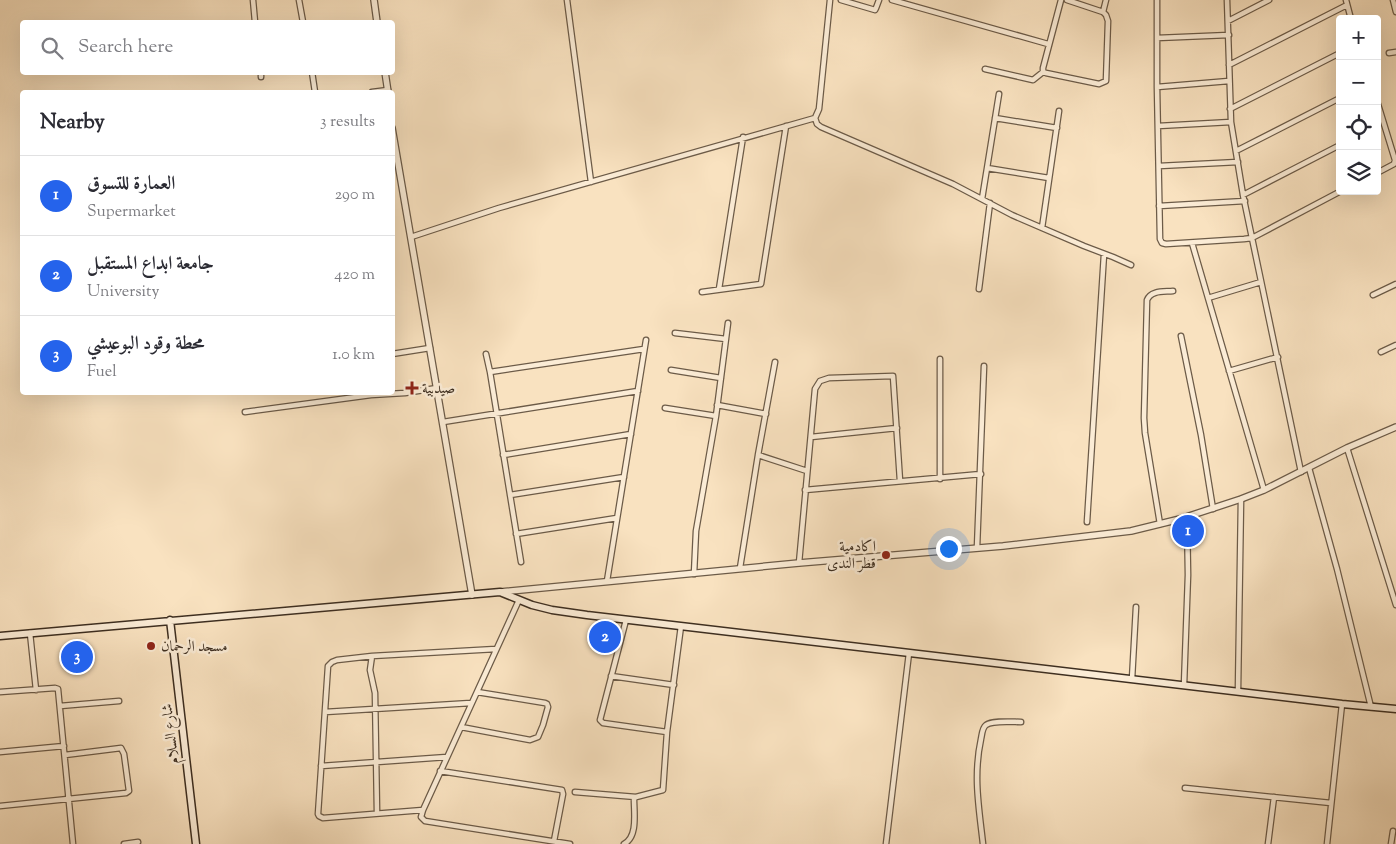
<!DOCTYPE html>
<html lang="en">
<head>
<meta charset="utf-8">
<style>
  body { margin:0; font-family:"Sorts Mill Goudy",Amiri,serif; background:#f7f7f7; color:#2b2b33 }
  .controls { position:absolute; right:15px; top:15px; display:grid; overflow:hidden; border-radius:5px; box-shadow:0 5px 20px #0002 }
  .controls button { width:45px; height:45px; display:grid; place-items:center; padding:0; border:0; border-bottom:1px solid #e1e1e2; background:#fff; color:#2b2b33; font:25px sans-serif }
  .you { position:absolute; left:948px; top:548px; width:18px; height:18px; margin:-12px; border:4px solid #fff; border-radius:50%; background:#1a73e8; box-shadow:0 0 0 8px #1a73e833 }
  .badge { display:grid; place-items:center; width:32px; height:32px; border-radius:50%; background:#2563eb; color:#fff; font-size:16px; font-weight:700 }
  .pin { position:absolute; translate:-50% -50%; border:2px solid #fff; box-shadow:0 1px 5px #0006 }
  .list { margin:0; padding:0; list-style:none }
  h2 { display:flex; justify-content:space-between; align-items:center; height:65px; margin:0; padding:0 20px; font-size:21px }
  h2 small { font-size:16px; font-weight:400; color:#7c7c81 }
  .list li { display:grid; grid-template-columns:32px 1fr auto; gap:15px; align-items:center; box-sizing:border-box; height:80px; padding:0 20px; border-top:1px solid #e1e1e2 }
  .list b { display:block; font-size:19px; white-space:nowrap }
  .list p { margin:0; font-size:16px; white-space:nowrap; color:#7c7c81 }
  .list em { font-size:16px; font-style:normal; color:#7c7c81 }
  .icon { flex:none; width:28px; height:28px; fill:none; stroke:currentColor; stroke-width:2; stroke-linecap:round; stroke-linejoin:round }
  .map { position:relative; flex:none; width:1396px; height:844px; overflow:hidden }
  .search { position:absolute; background:#fff; box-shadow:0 5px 20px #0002; left:20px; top:20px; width:375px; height:55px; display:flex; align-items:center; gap:12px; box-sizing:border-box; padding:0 18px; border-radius:5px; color:#7c7c81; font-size:19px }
  .panel { position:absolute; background:#fff; box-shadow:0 5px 20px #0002; left:20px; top:90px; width:375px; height:305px; border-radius:5px }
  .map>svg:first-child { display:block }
</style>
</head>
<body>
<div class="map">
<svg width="1396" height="844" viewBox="0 0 1396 844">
  <rect width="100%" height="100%" fill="#f9e2c0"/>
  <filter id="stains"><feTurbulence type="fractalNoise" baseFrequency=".004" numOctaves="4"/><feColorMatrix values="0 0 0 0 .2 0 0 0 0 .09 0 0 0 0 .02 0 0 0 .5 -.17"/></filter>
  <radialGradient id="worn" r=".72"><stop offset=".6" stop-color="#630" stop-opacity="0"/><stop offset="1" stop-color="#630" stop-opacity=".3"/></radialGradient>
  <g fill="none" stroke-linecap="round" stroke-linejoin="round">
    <g stroke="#6c5b48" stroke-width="7">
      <path id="minor" d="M253,0L255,22
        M299,0L303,22
        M567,0L591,182
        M841,0L875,10L876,8L879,0
        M892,0L1048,44
        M1061,0L1043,68V72L1046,73L1099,84L1106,81L1108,21L1106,15L1103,12L1067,0
        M1157,0V87L1160,239L1162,243L1166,244L1244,239L1252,238L1341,191
        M1227,0L1231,122L1243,195L1301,472
        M1346,0L1351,19
        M1393,0L1396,12
        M1103,12L1106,0
        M1228,21L1269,0
        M1157,38L1229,35
        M1389,53L1396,52
        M1229,65L1347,5
        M985,69L1033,80L1043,72
        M261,72V77
        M312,72L315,92
        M1157,87L1229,81
        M372,92L388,90
        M1377,101L1395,160L1394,164L1377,173
        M1230,109L1340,53
        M815,118L817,124L821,127L953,184L1012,215L1084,246L1113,257L1131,265
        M995,118L1057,128
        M1158,126L1231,122
        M1236,151L1340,98
        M1159,166L1238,162
        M987,168L1049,178
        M1243,195L1340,145
        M982,199L999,94
        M1159,206L1245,201
        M1042,228L1059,111
        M411,237L499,208L815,118L819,109L830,0
        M1192,243L1264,490
        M719,289L743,137
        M979,289L990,203
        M702,292L761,284L786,126
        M1373,295L1396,284
        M1208,298L1261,282
        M675,333L726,339
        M1181,336L1201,435L1213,509
        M1381,352L1396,345
        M392,354L430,348
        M486,354L490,372L521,562
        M671,370L721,378
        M1229,371L1278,357
        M490,372L644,349
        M717,405L766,414
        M665,408L716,416
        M245,412L371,395L405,393L437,388
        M443,422L638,391
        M811,437L897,428
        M1347,448L1396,605
        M503,455L631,434
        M758,455L807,471
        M1309,468L1337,569L1371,707
        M940,479V359
        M805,490L981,474
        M510,495L624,477
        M1087,522L1104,254
        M1160,524L1145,433L1144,418L1147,300C1151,290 1164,292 1173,291
        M516,534L617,518
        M977,548L984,366
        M799,563L815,389L820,381L829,378L893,376L900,481
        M740,568L758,455L775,362
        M694,574L696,531L716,416L728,323
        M607,581L646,340
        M519,600L423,810L421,817L425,821L570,844
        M626,620L600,720L603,723L667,732L681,626
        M30,633L36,690
        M372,656L370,670L375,693L377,813
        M611,676L674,685
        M1132,679L1136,607
        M1184,685L1188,575L1187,517
        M1238,691L1241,499
        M0,692L55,688L58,689L73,844
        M60,706L119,701
        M325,712L471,703
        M461,727L530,740L538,737L543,725L548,707L547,704L545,703L477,692
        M0,752L64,746
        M321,766L447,757
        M440,771L562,790L563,794L554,841
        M1185,788L1331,803
        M575,792L636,797
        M0,806L126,793L129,791L124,754L121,748L65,755
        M423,810L323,818L319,816L318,814L328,666L332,662L337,660L372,656L496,649
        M124,844L138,842
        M624,844C638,837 634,813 634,799L636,797L663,790L667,732
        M886,844L909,653
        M983,844C979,808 973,776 981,739C982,735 982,728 986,725C992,720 1013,722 1021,722
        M1268,844L1274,797
        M1327,844L1342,704
        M1391,844L1393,831"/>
    </g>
    <g stroke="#6c5b48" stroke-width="8">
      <path id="tertiary" d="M374,0L377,22
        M385,72L388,92
        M392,128L472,595
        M500,592L799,563L1003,546L1131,531L1180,519L1241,499L1264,490L1347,448L1396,427"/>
    </g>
    <g stroke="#3d2e20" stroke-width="9">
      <path id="secondary" d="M170,620L196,844
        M0,636L500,592L532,605L552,610L587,615L1342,704L1396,709"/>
    </g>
    <use href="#minor" stroke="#fbecd6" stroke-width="4.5"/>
    <use href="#tertiary" stroke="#fbecd6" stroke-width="5.5"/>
    <use href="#secondary" stroke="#fbecd6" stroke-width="6"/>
  </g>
  <g fill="#8f2418" stroke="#fbecd6" stroke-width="2">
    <path d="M409.5 380.5h5v5h5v5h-5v5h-5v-5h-5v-5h5z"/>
    <circle cx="886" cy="555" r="5"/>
    <circle cx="151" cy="646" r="5"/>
  </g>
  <g text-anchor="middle" stroke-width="5" stroke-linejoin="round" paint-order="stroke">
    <g font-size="15" fill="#3d2e20" stroke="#fbecd6" text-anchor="start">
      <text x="422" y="393">صيدبية</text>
      <text x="876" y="551" text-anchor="end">اكادمية<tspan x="876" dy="17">قطر الندى</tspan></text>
      <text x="161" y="651">مسجد الرحمان</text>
    </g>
    <g font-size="15" fill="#3d2e20" stroke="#fbecd6">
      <text transform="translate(170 734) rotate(-97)" y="5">شارع السلام</text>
    </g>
  </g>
  <rect width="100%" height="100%" filter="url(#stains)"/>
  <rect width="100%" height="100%" fill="url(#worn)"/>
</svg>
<div class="controls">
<button>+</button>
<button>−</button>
<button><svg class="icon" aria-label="locate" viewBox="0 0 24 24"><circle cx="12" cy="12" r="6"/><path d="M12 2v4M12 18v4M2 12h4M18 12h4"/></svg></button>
<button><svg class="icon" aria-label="layers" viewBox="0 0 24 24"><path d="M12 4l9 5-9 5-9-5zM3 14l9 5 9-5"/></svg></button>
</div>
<div class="you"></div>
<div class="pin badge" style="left:1188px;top:531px">1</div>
<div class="pin badge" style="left:605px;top:637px">2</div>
<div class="pin badge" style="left:77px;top:657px">3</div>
<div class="search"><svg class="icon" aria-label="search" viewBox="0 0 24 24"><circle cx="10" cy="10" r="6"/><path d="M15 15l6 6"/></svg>Search here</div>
<section class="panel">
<h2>Nearby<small>3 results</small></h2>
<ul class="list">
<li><span class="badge">1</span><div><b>العمارة للتسوق</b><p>Supermarket</p></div><em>290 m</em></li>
<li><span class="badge">2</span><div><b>جامعة ابداع المستقبل</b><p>University</p></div><em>420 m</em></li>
<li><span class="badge">3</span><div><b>محطة وقود البوعيشي</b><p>Fuel</p></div><em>1.0 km</em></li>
</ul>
</section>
</div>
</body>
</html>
